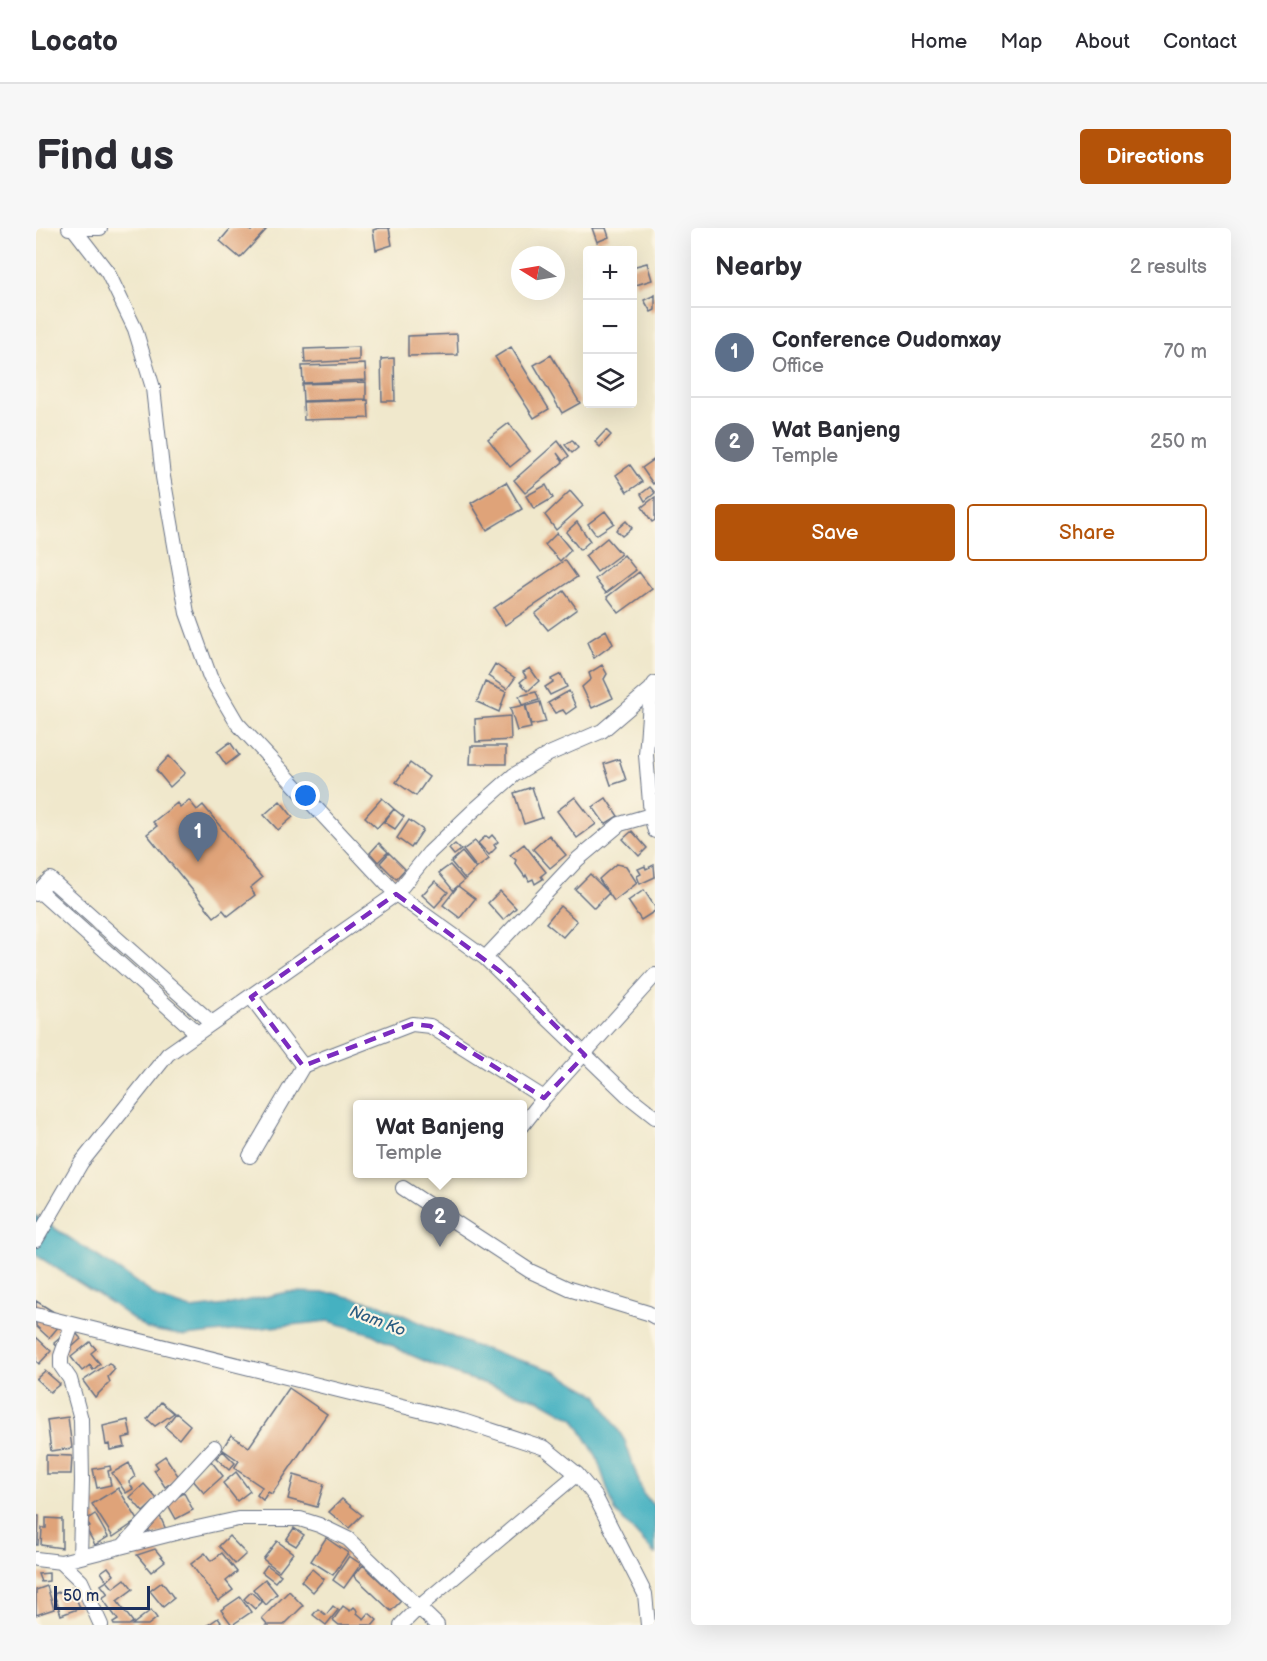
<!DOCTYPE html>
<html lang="en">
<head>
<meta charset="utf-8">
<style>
  body { margin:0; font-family:"Balsamiq Sans",sans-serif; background:#f7f7f7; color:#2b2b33 }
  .controls { position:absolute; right:18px; top:18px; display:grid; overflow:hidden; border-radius:6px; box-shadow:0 6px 24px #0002 }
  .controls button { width:54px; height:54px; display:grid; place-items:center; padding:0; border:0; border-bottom:2px solid #e1e1e2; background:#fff; color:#2b2b33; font:30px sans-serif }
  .compass { position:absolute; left:475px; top:18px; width:54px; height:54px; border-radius:50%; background:#fff; box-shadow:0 6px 24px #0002; rotate:281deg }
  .scale { position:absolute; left:18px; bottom:15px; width:96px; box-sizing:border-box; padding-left:6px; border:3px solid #1b2f5e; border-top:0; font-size:16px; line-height:21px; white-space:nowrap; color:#1b2f5e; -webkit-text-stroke:4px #fcf5e5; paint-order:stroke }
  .you { position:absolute; left:270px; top:568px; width:21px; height:21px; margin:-15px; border:4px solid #fff; border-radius:50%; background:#1a73e8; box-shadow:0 0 0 9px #1a73e833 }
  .badge { display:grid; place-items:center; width:39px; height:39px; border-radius:50%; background:#b45309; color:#fff; font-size:20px; font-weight:700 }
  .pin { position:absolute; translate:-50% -50px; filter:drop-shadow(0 2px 3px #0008) }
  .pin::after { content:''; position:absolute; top:32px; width:21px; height:18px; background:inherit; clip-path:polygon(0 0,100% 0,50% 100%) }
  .popup { position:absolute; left:317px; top:872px; width:174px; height:78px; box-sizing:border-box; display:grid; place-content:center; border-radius:6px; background:#fff; filter:drop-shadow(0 2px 4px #0005); font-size:20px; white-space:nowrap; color:#7c7c81 }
  .popup b { font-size:22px; color:#2b2b33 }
  .popup::after { content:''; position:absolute; left:50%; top:100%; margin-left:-12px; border:12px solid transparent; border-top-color:#fff }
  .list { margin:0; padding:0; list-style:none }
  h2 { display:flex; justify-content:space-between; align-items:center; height:78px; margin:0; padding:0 24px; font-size:26px }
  h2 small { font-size:20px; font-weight:400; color:#7c7c81 }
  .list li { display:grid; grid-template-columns:39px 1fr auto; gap:18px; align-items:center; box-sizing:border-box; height:90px; padding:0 24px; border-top:2px solid #e1e1e2 }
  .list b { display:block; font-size:22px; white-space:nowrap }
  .list p { margin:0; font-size:20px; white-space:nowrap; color:#7c7c81 }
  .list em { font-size:20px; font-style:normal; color:#7c7c81 }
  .actions { display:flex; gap:12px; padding:18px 24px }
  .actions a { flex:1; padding:14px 0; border:2px solid #b45309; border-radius:6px; text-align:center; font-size:21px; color:#b45309 }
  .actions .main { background:#b45309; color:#fff }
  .icon { flex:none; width:33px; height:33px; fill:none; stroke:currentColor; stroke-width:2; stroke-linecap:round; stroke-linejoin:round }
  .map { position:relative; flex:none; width:619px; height:1397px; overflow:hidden; border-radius:6px }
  header { display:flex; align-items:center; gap:36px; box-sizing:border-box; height:84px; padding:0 30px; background:#fff; border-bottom:2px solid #e1e1e2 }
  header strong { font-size:28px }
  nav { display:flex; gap:33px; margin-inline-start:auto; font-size:21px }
  .intro { display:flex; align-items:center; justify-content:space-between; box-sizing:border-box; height:144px; padding:0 36px }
  h1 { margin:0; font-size:42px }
  .button { padding:15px 27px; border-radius:6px; background:#b45309; color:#fff; font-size:21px; font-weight:700 }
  main { display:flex; gap:36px; padding:0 36px }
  aside { flex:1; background:#fff; border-radius:6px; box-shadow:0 6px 24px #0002 }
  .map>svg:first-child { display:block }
</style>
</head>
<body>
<header>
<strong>Locato</strong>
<nav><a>Home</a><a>Map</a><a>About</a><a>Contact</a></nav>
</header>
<div class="intro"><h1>Find us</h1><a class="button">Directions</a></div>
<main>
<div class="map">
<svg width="619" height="1397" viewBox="0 0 619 1397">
  <rect width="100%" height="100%" fill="#fcf5e5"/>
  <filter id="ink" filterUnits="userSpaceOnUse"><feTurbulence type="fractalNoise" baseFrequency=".0167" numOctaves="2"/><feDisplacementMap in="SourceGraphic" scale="12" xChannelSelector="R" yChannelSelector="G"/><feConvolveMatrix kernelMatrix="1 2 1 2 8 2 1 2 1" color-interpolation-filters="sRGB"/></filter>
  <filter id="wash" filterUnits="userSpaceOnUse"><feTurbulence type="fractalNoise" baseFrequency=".008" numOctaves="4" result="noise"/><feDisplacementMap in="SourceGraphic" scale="24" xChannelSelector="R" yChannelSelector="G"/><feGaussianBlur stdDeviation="1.35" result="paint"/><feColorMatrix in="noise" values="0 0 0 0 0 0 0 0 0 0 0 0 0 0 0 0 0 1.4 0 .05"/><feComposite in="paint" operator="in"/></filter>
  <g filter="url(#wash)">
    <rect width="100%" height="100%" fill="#f0e8cc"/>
    <path fill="#44b1c1" stroke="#307090" stroke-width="1.5" d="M0,988L90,1047L124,1071L155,1081L191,1077L252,1064L297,1065L342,1076L435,1117L516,1142L561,1167L589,1213L607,1266L619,1279V1326L579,1283L560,1227L538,1191L504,1172L424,1148L370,1125L336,1106L293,1093L149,1108L111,1101L72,1073L0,1027Z"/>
    <g id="blocks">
      <path fill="#dfa379" d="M195,0H212L215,3L217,0L230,2L204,30L184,13Z
        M343,0H353L356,17L340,22L337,2Z
        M556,0H570L573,9L561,14Z
        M611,35L616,52L600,57L596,39Z
        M619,67V82L615,84L608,72Z
        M421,106L422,127L372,128V108Z
        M323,119V132L269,135L268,121Z
        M475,119L513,181L498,190L459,129Z
        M515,127L544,175L526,185L498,137Z
        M358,130L359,173H346L345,131Z
        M329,136L330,152L267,155L266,138Z
        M330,154V171L267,173L266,156Z
        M332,172L333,190L268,192L267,174Z
        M473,195L494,223L474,239L452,211Z
        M570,202L575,207L564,219L559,214Z
        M536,212L542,220L536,225L529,217Z
        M522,213L533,228L527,233L521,225L527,234L489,265L478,252Z
        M619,231V254L617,256L606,240Z
        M594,237L606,254L591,264L580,247Z
        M470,254L486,281L451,302L435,275Z
        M510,257L517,270L498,281L490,268Z
        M614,259L619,265L609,273L605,266Z
        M534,263L547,278L520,302L509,287Z
        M619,269V292L616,294L606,279Z
        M569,283L578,295L560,307L552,296Z
        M590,293L596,300L586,308L580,302Z
        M541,294L554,313L544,322L530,304Z
        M521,305L535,322L524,333L509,317Z
        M571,310L585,326L561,344L549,328Z
        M588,327L600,342L570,365L559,351Z
        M529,332L541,349L469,397L458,380Z
        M603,344L616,361L583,385L571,369Z
        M528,363L541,381L512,402L499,386Z
        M570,402L577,416L558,430L551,414Z
        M459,436L479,450L471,461L452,448Z
        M566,437L571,446L568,451L577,470L556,480L546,459L555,451L553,445Z
        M494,440L503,453L492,463L484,454L490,449L487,444Z
        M525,446L531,459L514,467L509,459L517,454L515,451Z
        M449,454L470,464L463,484L441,474Z
        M533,463L540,479L530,486L527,482L519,485L512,475Z
        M500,464L503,472L486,477L483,468Z
        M504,474L510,494L495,497L490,478Z
        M489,477L495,500L481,503L474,480Z
        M474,488L475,512L440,514L439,491Z
        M194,514L203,527L190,537L181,524Z
        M435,518H470V536H434Z
        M133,528L149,545L134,559L120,542Z
        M583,531L590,552L575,557L568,536Z
        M374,535L393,549L380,568L360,554Z
        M496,559L506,590L488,596L478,565Z
        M539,569L560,596L541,610L521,583Z
        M346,570L358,581L341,600L329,589Z
        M570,570L582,588L569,596L557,579Z
        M153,572L161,582L167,577L226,650L214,660L219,667L192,688L187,682L178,689L111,606L121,598L117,594L141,575L144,579Z
        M244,573L257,589L242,602L228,587Z
        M358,581L368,589L359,601L348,594Z
        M373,592L387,602L375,620L361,610Z
        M596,603L611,620L603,628L587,611Z
        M456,607L462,614L458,617L460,620L453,627L442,615L450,608L453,610Z
        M513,607L530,627L514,640L497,621Z
        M439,613L453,631L441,640L427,622Z
        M343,615L352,624L342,634L334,625Z
        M419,616L425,622L418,627L413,621Z
        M488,616L510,644L505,648L507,651L499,656L497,651L493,653L490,647L489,649L479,635L480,632L474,627Z
        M426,624L440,641L429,651L415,634Z
        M353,625L369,641L360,651L344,635Z
        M580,636L590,638L601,655L578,673L563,651Z
        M414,637L428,653L417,662L403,645Z
        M618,637L619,649L604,656L601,648L605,646L602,641L609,638L610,641Z
        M554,646L573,665L558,680L539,661Z
        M399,653L412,664L399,679L386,667Z
        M422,658L439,671L424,690L407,677Z
        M608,662L619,679V683L605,692L592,673Z
        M464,663L480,680L467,692L452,675Z
        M524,678L541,693L527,709L510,695Z
        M0,1073L29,1091L13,1110L0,1098Z
        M36,1100L45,1111L28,1126L18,1115Z
        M0,1109L15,1123L3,1136L0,1133Z
        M54,1114L60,1121L55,1125L64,1136L57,1142L54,1137L46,1143L35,1129Z
        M73,1135L79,1141L72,1149L74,1154L59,1169L47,1153Z
        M9,1143L24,1156L14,1164L0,1151Z
        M253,1160L291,1186L236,1266L232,1264L227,1272L221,1267L226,1259L198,1240L203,1233L186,1221L195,1207L213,1219Z
        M125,1174L138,1185L119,1198L111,1191Z
        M140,1185L154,1197L143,1211L129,1199Z
        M32,1189L36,1220L15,1223L11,1192Z
        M92,1192L95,1208L87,1210L89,1219L74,1222L73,1216L70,1217L67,1198Z
        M187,1223L199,1235L193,1242L180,1230Z
        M10,1227L36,1228L35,1246H10Z
        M129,1228L143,1249L129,1259L118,1242L122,1239L119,1235Z
        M175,1233L187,1248L168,1265L155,1250Z
        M93,1235L99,1249L93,1254L97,1261L90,1265L76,1245Z
        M74,1238L75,1242L72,1243L75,1257L61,1260L57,1241Z
        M200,1244L214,1263L201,1273L187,1255Z
        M258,1247L288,1256L281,1279L252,1271Z
        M108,1256L121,1271L107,1284L94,1269Z
        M82,1260L102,1292L77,1309L56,1276Z
        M148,1265L157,1282L140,1291L131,1275Z
        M306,1271L326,1287L313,1300L293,1284Z
        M59,1286L72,1309L59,1317L50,1300L54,1298L50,1292Z
        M123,1286L131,1304L111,1308L116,1292Z
        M0,1288H3L2,1317H0Z
        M10,1290L26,1291V1320L5,1317L6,1300H10Z
        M258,1300L268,1307L260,1318L250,1312Z
        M193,1308L210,1326L199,1336L183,1318Z
        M290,1310L312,1325L297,1347L275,1333Z
        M241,1313L257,1325L243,1343L227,1331Z
        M119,1321L129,1333L115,1344L101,1327Z
        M169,1325L175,1333L186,1325L201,1344L190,1353L197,1362L182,1373L155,1336Z
        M313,1328L325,1336L308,1360L297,1352Z
        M231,1337L245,1347L239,1354L226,1344Z
        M327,1337L365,1373L355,1383L318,1348Z
        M72,1339L78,1347L71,1353L77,1360L89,1351L97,1361L81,1373L97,1394L93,1397H78L77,1395L82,1392L66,1370L72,1366L65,1357L71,1353L65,1344Z
        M276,1341L288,1351L277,1364L265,1353Z
        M13,1345V1353L5,1354L2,1346Z
        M229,1351L241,1366L230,1377L217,1361Z
        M126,1354L138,1370L127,1379L114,1363Z
        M11,1358L18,1381L0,1387V1362Z
        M36,1359L44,1380L25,1387L18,1366Z
        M253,1363L267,1378L248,1397H230L231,1396L226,1390Z
        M215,1364L226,1374L219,1381L208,1371Z
        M204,1369L215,1384L196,1397L185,1382Z
        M297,1378L302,1382L290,1397L277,1387L282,1381L290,1387Z
        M307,1378L314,1383L318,1379L322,1383L321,1385L328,1391L333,1385L341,1392L337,1397H303L297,1392Z
        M115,1382L121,1390L112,1397H96Z
        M182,1390L187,1397H172Z"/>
    </g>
  </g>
  <g filter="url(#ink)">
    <use href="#blocks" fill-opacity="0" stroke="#667084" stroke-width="1.5"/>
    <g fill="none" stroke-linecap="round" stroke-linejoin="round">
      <g stroke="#667084" stroke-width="16">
        <path id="minor" d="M33,0H64
          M38,1L72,45L99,101L117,160L127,249L151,385L174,449L201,495L360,666L393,625L435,585L478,547L513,526L566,503L615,461L619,455
          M615,461L610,527L615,587L619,603
          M3,663L161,805
          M0,666L14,651L176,795
          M449,730L542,631L584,596L615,587
          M215,769L267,838
          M486,898L508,870L619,747
          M214,928L267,838L376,796L394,798L508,870
          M367,960L494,1043L533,1061L612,1085L619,1089
          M0,1012L45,935L132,826L360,666L449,730L591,867L619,889
          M0,1087L427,1193L509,1220L541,1246L559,1268L609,1366L612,1397
          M36,1097L25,1128V1138L34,1151L45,1191L46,1253L44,1329
          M88,1317L178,1219
          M0,1331L25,1334L45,1353L65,1397
          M25,1334L143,1304L202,1291H264L283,1297L312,1311L401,1397
          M365,1397L383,1379L541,1246"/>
      </g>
      <use href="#minor" stroke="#fff" stroke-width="14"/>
    </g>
  </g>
  <path fill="none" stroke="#7b2cbf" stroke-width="4.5" stroke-dasharray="12 8" stroke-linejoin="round" d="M360,666L465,744L549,827L508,870L394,798L376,796L267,838L215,769Z"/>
  <g text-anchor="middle" stroke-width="4.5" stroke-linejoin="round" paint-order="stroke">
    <g font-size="16" font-style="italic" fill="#295c81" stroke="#fcf5e5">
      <text transform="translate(342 1092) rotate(21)" y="6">Nam Ko</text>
    </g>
  </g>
</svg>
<div class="controls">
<button>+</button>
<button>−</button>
<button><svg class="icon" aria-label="layers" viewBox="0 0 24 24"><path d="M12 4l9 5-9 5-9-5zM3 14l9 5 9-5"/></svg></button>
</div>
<svg class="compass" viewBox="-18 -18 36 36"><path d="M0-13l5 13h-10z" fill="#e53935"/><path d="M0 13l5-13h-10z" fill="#7c7c81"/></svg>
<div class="scale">50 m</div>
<div class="you"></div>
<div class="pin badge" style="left:162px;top:634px;background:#5c6f8a">1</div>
<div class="pin badge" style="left:404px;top:1019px;background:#6b7280">2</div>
<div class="popup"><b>Wat Banjeng</b>Temple</div>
</div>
<aside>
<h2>Nearby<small>2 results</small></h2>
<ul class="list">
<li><span class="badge" style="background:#5c6f8a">1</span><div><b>Conference Oudomxay</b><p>Office</p></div><em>70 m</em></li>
<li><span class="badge" style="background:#6b7280">2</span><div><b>Wat Banjeng</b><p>Temple</p></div><em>250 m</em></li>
</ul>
<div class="actions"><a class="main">Save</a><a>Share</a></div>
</aside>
</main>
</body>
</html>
